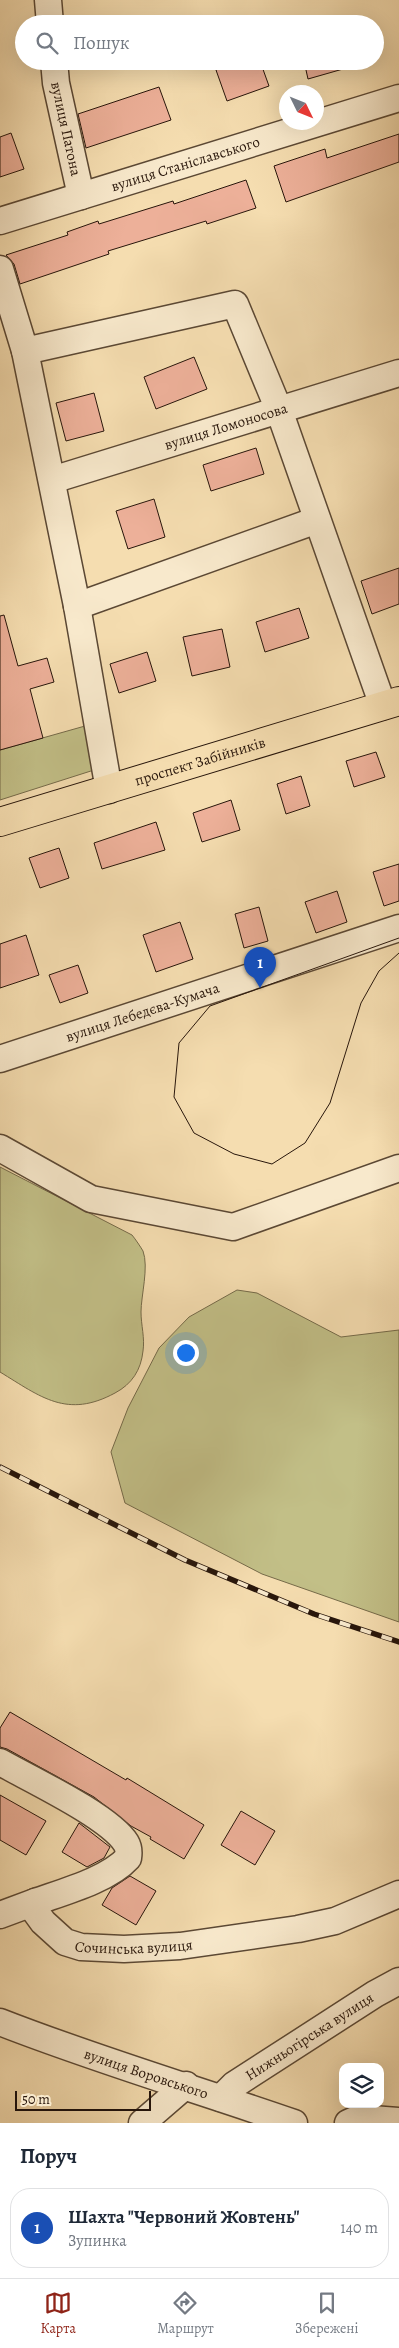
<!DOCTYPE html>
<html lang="uk">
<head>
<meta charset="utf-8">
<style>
  body { margin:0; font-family:Alegreya,serif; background:#f6f6f7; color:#1f2937 }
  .controls { position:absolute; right:15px; bottom:15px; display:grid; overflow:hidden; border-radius:10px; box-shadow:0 5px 20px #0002 }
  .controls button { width:45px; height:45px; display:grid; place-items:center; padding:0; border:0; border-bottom:1px solid #e0e1e3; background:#fff; color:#1f2937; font:25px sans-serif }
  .compass { position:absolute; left:279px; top:85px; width:45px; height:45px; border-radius:50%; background:#fff; box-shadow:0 5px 20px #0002; rotate:133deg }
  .scale { position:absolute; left:15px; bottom:12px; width:136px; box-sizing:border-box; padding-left:5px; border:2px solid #28160b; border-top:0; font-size:14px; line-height:18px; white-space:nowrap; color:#28160b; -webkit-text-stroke:4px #f8e9cc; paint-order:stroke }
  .you { position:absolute; left:185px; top:1352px; width:18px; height:18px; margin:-12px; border:4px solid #fff; border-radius:50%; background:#1a73e8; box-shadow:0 0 0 8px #1a73e833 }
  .badge { display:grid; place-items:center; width:32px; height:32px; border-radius:50%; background:#8f2418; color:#fff; font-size:16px; font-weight:700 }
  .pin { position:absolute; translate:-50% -41px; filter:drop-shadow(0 1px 2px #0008) }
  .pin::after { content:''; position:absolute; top:26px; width:18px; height:15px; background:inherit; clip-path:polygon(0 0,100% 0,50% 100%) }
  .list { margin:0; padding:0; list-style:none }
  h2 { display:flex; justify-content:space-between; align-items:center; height:65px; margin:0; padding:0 20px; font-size:21px }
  h2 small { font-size:16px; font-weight:400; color:#747a83 }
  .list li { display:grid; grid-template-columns:32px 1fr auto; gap:15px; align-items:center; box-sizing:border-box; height:80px; margin:0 10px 10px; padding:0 10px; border:1px solid #e0e1e3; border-radius:20px }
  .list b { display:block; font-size:19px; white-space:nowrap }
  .list p { margin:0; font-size:16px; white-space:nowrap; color:#747a83 }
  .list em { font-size:16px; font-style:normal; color:#747a83 }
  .icon { flex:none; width:28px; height:28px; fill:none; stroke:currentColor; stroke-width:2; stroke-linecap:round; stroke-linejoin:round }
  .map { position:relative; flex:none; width:399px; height:2123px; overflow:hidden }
  .search { position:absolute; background:#fff; box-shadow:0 5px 20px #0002; left:15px; right:15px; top:15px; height:55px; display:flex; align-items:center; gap:12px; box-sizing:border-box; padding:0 18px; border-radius:28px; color:#747a83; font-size:19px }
  .sheet { height:155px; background:#fff }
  nav { display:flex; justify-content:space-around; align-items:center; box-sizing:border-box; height:70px; border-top:1px solid #e0e1e3; background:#fff; font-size:14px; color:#747a83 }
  nav a { display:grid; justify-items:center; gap:2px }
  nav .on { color:#8f2418 }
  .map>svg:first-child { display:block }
</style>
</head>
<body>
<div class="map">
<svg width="399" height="2123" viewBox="0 0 399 2123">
  <rect width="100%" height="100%" fill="#f5ddb0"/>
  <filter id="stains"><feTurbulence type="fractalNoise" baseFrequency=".004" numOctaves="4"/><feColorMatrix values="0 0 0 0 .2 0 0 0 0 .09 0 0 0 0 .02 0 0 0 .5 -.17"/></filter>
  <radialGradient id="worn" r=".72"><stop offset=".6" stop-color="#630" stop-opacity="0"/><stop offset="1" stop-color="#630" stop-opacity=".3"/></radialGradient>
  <path fill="#c2bf87" stroke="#756a49" d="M85,726L94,770L0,800V750Z
    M0,1167L132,1235C136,1240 140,1246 143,1251C149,1267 141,1296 141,1312C141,1325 145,1338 143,1351C141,1370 132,1384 115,1393C67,1419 41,1397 0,1372Z
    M237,1290L257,1293L341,1337L399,1330V1622L262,1574L125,1503L111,1452L128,1408L159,1348L189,1317Z"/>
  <path fill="#edb099" stroke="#28160b" d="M242,61H260L269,86L227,101L216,70Z
    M304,61H356L357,65L308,79Z
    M159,87L171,120L86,148L78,114Z
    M11,133L24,169L0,177V137Z
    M399,134V162L286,202L274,166L325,149L327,158Z
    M246,180L256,208L207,224L206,221L108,251L109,254L20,284L14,264L6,255L68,235L67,232L98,221L99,224L173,201L174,204Z
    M194,357L207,389L156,409L144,377Z
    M94,393L104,431L66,441L56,403Z
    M256,448L264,474L211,491L203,465Z
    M154,499L165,537L128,549L116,511Z
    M399,568V604L372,614L361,581Z
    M299,608L309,638L265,652L256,622Z
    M4,615L18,666L47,658L54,682L30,689L43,738L0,750V616Z
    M222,629L230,667L192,676L183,637Z
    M147,652L156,681L119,693L110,664Z
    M376,752L385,777L354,787L346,761Z
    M301,776L310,806L286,814L277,784Z
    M231,800L240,830L202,842L193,813Z
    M156,822L165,850L102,869L94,843Z
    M59,848L69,878L40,888L29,858Z
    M399,864V901L384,906L373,872Z
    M337,891L347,922L316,933L305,902Z
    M259,907L268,941L244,948L235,914Z
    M180,922L193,959L156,972L143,935Z
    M26,935L39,975L0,988V944Z
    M78,965L88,993L60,1003L49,975Z
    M10,1712L126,1780L127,1778L204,1825L184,1859L150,1839L151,1837L131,1826L94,1797L7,1749L0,1747V1728Z
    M0,1795L46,1821L26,1855L0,1840Z
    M241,1811L275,1831L255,1865L221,1845Z
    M79,1823L110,1847L104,1858L87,1867L62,1852Z
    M130,1876L156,1891L136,1925L102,1905L112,1888Z"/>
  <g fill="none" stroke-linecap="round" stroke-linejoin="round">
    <g stroke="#5b4834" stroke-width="29">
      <g id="minor">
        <path d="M48,0L50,24"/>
        <path id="s1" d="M54,61L56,83L81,196"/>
        <path id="s2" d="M0,221L399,98"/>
        <path d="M0,269L25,351L235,304L279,410L383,706"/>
        <path d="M25,351L77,606L109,790"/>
        <path id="s3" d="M52,480L399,373"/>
        <path d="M77,606L317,520"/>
        <path id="s4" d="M0,1059L399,928"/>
        <path d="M0,1148L91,1199L233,1227L399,1168"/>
        <path id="s5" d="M0,1762C30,1779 109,1816 126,1843C129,1848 129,1852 128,1858C108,1880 63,1892 35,1902V1911L43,1922L65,1942L81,1947L124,1949L180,1946L298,1929L335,1921L399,1894"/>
        <path d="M0,1915L35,1902"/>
        <path id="s6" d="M0,2022C97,2060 196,2089 294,2123"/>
        <path id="s7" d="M221,2098L234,2085L375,1994L399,1981"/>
        <path d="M142,2123L186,2085"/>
        <path d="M348,2123L359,2118L399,2121"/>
      </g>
    </g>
    <g stroke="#28160b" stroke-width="30">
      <g id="major">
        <path id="s8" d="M0,822L399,701"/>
      </g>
    </g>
    <use href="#minor" stroke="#f8e9cc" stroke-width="26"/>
    <use href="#major" stroke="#f5ddb0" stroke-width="28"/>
    <path stroke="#28160b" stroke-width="1" d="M399,938L210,1006L179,1043L174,1097L194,1133L234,1154L272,1164L305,1143L330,1103L361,1003L379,971L399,953"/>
    <g stroke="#28160b" stroke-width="5.5">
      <path id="rail" d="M0,1467L185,1560L314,1614L399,1642"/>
    </g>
    <use href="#rail" stroke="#f8e9cc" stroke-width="4" stroke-dasharray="11" stroke-linecap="butt"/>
  </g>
  <g text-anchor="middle" stroke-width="4" stroke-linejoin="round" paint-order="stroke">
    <g font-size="15" fill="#28160b" stroke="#f8e9cc">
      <text dy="5" stroke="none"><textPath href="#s1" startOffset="69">вулиця Патона</textPath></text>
      <text dy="5" stroke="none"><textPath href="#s2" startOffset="194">вулиця Станіславського</textPath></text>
      <text dy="5" stroke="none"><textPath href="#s3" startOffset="182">вулиця Ломоносова</textPath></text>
      <text dy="5" stroke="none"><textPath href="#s8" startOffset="209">проспект Забійників</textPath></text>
      <text dy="5" stroke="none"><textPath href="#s4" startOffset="150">вулиця Лебедєва-Кумача</textPath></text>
      <text dy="5" stroke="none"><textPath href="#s5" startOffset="392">Сочинська вулиця</textPath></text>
      <text dy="5" stroke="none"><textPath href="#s7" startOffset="108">Нижньогірська вулиця</textPath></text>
      <text dy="5" stroke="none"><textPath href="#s6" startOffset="155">вулиця Воровського</textPath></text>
    </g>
  </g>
  <rect width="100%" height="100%" filter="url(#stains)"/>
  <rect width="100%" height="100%" fill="url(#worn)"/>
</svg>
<div class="controls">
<button><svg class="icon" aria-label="layers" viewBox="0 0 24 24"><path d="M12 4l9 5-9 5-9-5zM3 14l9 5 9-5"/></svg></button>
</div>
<svg class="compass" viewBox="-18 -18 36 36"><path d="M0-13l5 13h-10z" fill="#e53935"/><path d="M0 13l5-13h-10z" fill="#747a83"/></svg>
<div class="scale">50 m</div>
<div class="you"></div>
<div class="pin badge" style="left:260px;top:988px;background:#1a4fb4">1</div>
<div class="search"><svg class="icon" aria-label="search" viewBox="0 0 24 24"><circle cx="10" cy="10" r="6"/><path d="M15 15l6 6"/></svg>Пошук</div>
</div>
<section class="sheet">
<h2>Поруч<small></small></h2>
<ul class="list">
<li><span class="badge" style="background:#1a4fb4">1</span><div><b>Шахта &quot;Червоний Жовтень&quot;</b><p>Зупинка</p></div><em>140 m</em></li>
</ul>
</section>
<nav>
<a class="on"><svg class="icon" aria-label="map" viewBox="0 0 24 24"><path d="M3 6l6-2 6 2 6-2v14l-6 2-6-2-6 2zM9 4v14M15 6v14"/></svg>Карта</a>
<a><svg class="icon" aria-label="directions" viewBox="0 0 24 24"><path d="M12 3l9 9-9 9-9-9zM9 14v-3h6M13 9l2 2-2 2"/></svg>Маршрут</a>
<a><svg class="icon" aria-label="saved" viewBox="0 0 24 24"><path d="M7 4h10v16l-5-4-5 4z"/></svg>Збережені</a>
</nav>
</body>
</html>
